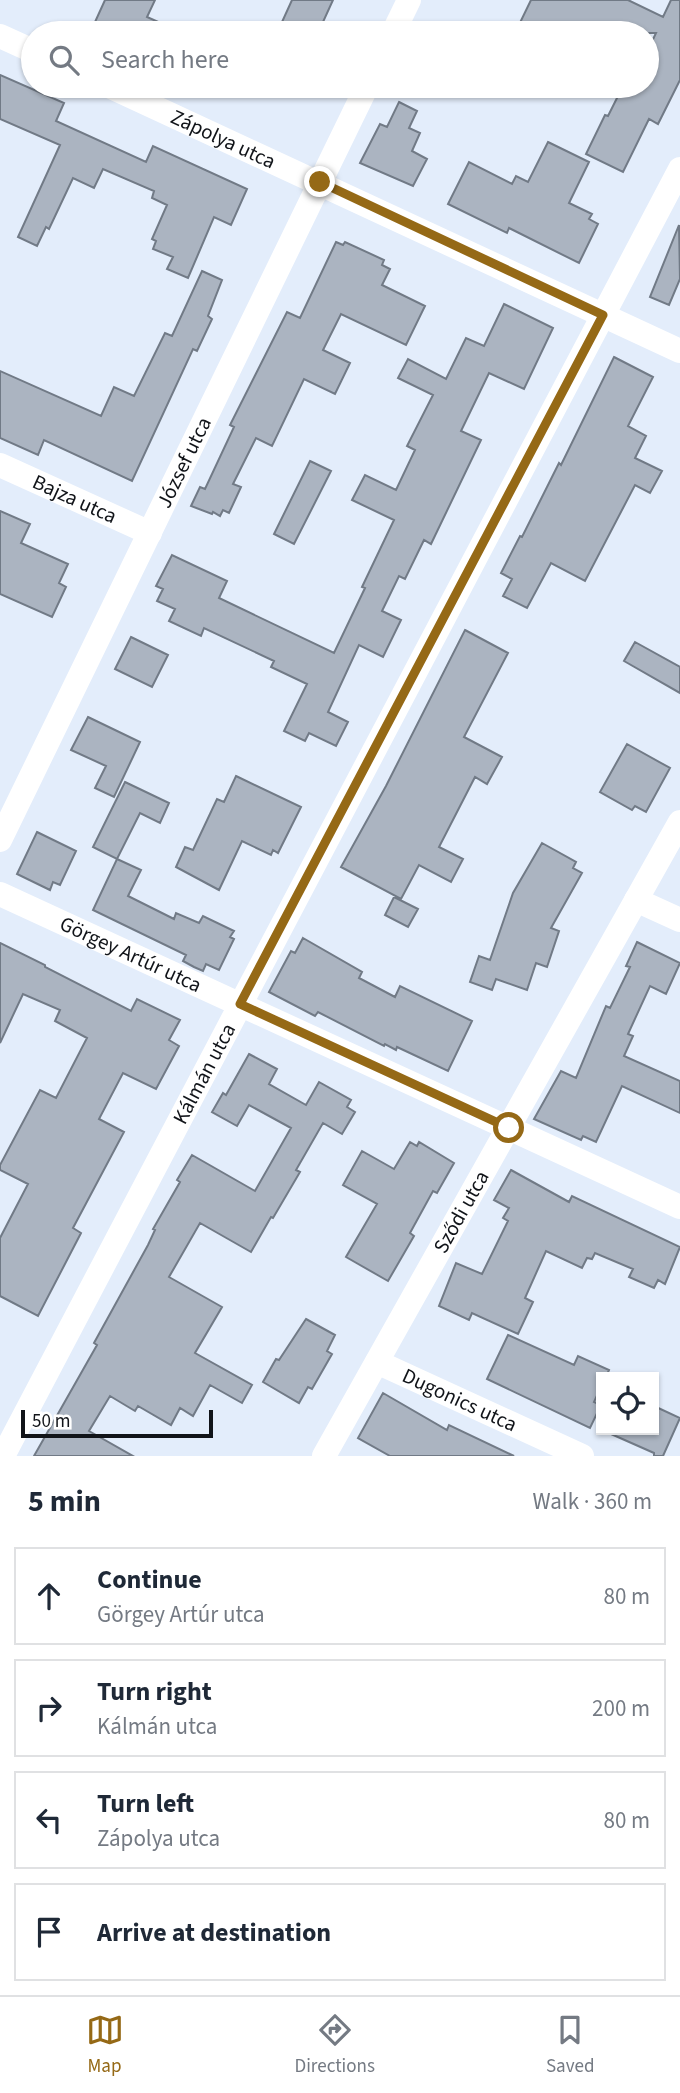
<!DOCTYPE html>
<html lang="en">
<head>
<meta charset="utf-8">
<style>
  body { margin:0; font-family:"Source Sans 3",sans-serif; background:#f2f2f3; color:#1f2937 }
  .controls { position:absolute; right:21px; bottom:21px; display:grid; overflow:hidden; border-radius:0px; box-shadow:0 2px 5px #0004 }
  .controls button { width:63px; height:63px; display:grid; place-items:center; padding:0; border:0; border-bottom:2px solid #e0e1e3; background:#fff; color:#1f2937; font:35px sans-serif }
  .scale { position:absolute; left:21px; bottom:18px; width:192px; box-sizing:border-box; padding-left:7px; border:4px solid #111419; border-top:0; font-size:19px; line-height:24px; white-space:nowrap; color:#111419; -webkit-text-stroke:5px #fff; paint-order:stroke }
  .stop { position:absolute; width:21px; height:21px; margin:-16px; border:5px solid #956916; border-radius:50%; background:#fff }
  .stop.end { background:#956916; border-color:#fff; box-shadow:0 2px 7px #0008 }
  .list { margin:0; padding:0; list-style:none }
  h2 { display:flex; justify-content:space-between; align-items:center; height:91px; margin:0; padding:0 28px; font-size:30px }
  h2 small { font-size:23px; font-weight:400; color:#747a83 }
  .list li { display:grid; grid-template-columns:46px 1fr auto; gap:21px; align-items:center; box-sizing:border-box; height:98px; margin:0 14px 14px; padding:0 14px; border:2px solid #e0e1e3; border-radius:0px }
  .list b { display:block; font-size:26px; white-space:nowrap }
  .list p { margin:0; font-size:23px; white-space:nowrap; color:#747a83 }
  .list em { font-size:23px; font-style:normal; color:#747a83 }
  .icon { flex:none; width:38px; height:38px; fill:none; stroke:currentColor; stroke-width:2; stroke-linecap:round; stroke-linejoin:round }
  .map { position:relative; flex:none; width:680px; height:1456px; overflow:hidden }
  .search { position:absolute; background:#fff; box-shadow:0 2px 5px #0004; left:21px; right:21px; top:21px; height:77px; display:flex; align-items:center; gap:18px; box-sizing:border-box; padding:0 24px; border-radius:38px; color:#747a83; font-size:26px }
  .sheet { height:539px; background:#fff }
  nav { display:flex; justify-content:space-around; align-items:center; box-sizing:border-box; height:98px; border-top:2px solid #e0e1e3; background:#fff; font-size:19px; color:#747a83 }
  nav a { display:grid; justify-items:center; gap:4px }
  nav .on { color:#956916 }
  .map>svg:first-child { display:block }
</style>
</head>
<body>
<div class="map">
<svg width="680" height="1456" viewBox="0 0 680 1456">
  <rect width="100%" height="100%" fill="#e3edfb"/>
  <path fill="#abb4c1" stroke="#717a86" stroke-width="2" d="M105,0H155L147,17L183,33H90Z
    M292,0H333L318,33H277Z
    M531,0H628L663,17L671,0H680V80L658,124L649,119L623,172L586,154L605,115L608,116L623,86H647V52L656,33H515Z
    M0,75L64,103L56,121L146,162L153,146L247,189L231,225L214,217L188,278L167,269L173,257L153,249L156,241L152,239L167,205L152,198L154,191L103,169L94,188L73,178L49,229L46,227L37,246L18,237L60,145L0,119Z
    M399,102L417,111L409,128L420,133L412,151L427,159L413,186L360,163L380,124L387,127Z
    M548,142L589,162L569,203L592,214L589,219L598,224L579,263L509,228L507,233L448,204L469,162L512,184L516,176L528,182Z
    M679,225L680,279L669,305L650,297Z
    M336,242L343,245L345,242L384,260L382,265L390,269L382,285L425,306L406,345L341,314L323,350L350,363L335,394L304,379L272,446L256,438L233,484L241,487L229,513L223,510L220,516L213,512L212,514L191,506L200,487L205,489L234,427L230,425L287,312L300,318Z
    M202,271L222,280L208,316L212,319L197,351L193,349L132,481L44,440L38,455L0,438V371L101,416L114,387L134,396L165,333L172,336Z
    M504,304L553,328L524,389L489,373L461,431L481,440L431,544L424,540L405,579L399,576L382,611L401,620L383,657L359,645L328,712L348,722L336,746L309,733L305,741L284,731L307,684L271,667L274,661L204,628L201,636L169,621L175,609L157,601L163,589L156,586L172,555L227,581L219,598L334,653L365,588L362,587L394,520L352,500L365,475L396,490L415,450L407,446L433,395L398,378L408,359L446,379L466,338L484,346Z
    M614,357L653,377L628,426L646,436L635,458L662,471L650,493L635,485L585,581L551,563L527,608L503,596L512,579L501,573L520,536L522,537L559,463L561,465Z
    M310,461L331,471L294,544L274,534Z
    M0,511L30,524L21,543L68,564L59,583L66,587L52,617L0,594Z
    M465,630L508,653L464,737L502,757L487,784L475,777L439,847L463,859L451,882L419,865L401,899L341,867L386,786Z
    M131,637L168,655L152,687L115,669Z
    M635,642L680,667V693L624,661Z
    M88,717L140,742L114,797L95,788L106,766L71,750Z
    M627,744L670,768L646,812L635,806L632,810L600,792Z
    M236,776L301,807L278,853L273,850L271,855L242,841L219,890L176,867L185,847L193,850L217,799L224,802Z
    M125,782L169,803L160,823L140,813L117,859L93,847Z
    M37,832L76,851L60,885L53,882L50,890L17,874Z
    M542,843L576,862L573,868L582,873L551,928L559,931L547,967L536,963L527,990L496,979L492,990L470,982L479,956L490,960L513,893Z
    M117,859L141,870L128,896L174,919L176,913L199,923L203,916L234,931L230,937L234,939L219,970L206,964L203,971L194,967L183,961L186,955L93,910Z
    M394,897L418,909L408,927L385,915Z
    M303,938L362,972L359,978L395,997L400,986L472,1021L448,1071L397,1047L396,1050L385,1044L384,1046L318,1012L315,1016L269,992L291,951L295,953Z
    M637,942L680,963L666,994L650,986L628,1034L633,1036L624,1056L680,1081V1113L622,1086L596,1142L583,1136L581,1140L534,1119L561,1071L576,1078L606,1006L610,1008L630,967L626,966Z
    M0,943L45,965V967L131,1011L137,999L180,1020L169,1040L179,1046L156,1089L123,1073L99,1119L124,1132L73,1228L81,1233L38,1316L0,1296V1238L28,1184L0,1170V1165L40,1090L56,1098L87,1038L55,1021L60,1010L23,994L0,1043Z
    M249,1054L277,1069L269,1084L306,1105L319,1082L351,1100L347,1107L355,1112L342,1134L323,1123L296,1170L300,1172L273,1218L271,1217L251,1252L200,1223L169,1277L222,1307L195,1353L252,1385L242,1403L210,1385L193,1416L180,1408L171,1425L138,1406L135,1411L110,1396L89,1431L133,1456H34L97,1345L94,1343L148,1245L155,1230L153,1229L180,1182L177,1180L192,1155L255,1191L291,1128L249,1105L237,1126L212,1112L223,1093L226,1095Z
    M410,1142L417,1146L419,1142L454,1163L437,1193L433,1191L410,1233L414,1236L388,1281L346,1257L377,1204L343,1185L362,1151L394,1169Z
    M511,1170L569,1202L572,1196L680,1247L665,1284L658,1280L654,1288L629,1277L633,1269L595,1253L592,1259L587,1258L582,1268L546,1251L525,1298L533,1302L518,1334L472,1313L469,1320L439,1306L456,1263L482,1274L508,1221L503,1218L509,1208L494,1200Z
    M306,1319L335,1335L327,1351L332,1354L312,1389L308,1387L299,1403L263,1382L276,1359L279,1360Z
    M508,1335L574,1365L578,1356L609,1370L606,1377H601V1387L594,1402L601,1405L590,1428L487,1379Z
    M383,1393L447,1430L449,1425L514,1456H390L358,1438Z
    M654,1406L680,1418L663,1456H654V1453L602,1430H654Z"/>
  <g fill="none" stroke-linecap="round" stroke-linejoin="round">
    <g stroke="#fff" stroke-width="24">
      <path d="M393,33L409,0"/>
      <path d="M0,36L33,51"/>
      <path id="s1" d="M109,86L680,351"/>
      <path id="s2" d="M0,465L150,533"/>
      <path id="s3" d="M0,840L367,86"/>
      <path id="s4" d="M0,894L680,1207"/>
      <path d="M636,900L680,920"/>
      <path id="s5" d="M377,1362L582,1456"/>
      <path id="s6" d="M3,1456L680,169"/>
      <path id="s7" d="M324,1456L680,822"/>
    </g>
  </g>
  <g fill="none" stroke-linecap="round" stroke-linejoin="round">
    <path stroke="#956916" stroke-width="9" d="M320,182L603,315L240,1004L509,1128"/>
  </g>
  <g text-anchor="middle" stroke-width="5" stroke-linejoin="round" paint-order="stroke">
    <g font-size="21" fill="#111419" stroke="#fff">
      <text dy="7" stroke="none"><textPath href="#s1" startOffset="126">Zápolya utca</textPath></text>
      <text dy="7" stroke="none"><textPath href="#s3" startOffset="420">József utca</textPath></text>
      <text dy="7" stroke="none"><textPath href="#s2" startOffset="82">Bajza utca</textPath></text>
      <text dy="7" stroke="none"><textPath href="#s4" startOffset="144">Görgey Artúr utca</textPath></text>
      <text dy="7" stroke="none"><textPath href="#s6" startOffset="432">Kálmán utca</textPath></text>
      <text dy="7" stroke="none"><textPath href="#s7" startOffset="280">Sződi utca</textPath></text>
      <text dy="7" stroke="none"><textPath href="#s5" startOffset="91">Dugonics utca</textPath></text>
    </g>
  </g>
</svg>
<div class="controls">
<button><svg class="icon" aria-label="locate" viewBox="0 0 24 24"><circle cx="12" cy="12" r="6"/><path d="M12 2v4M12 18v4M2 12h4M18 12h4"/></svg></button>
</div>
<div class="scale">50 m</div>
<div class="stop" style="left:509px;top:1128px"></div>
<div class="stop end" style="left:320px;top:182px"></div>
<div class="search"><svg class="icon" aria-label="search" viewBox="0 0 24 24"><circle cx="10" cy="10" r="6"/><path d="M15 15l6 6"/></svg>Search here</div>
</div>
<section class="sheet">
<h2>5 min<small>Walk · 360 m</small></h2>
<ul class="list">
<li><svg class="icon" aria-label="ahead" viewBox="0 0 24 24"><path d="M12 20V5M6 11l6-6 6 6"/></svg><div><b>Continue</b><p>Görgey Artúr utca</p></div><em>80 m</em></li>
<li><svg class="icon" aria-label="right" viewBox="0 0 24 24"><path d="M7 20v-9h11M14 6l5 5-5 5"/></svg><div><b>Turn right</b><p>Kálmán utca</p></div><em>200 m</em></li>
<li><svg class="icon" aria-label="left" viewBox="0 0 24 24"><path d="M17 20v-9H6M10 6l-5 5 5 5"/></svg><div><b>Turn left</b><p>Zápolya utca</p></div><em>80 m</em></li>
<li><svg class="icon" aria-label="arrive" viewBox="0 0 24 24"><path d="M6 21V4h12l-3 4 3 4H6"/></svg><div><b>Arrive at destination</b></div></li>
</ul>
</section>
<nav>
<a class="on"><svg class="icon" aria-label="map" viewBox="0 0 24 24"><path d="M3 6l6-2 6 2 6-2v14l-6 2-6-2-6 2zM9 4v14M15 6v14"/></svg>Map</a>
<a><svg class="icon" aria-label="directions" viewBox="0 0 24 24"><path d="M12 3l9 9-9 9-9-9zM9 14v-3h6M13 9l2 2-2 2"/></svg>Directions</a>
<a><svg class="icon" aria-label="saved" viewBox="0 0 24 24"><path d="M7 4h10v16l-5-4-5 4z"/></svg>Saved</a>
</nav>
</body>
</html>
